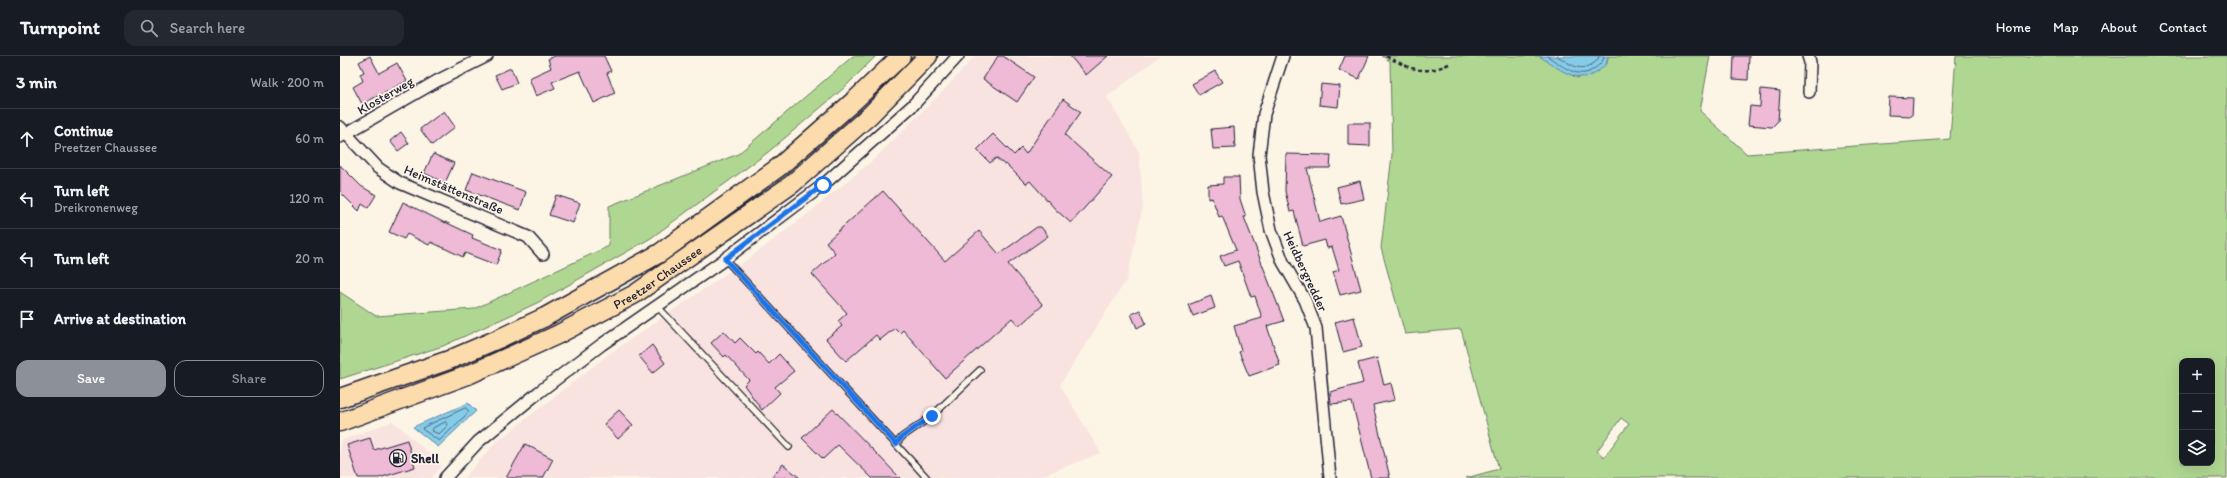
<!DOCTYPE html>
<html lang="en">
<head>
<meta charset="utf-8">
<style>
  body { margin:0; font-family:Itim,sans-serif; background:#242831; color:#f1f3f6 }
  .controls { position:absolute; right:12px; bottom:12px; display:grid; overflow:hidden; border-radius:8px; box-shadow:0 4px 16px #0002 }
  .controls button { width:36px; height:36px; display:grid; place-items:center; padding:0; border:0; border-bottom:1px solid #363941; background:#171b24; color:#f1f3f6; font:20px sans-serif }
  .stop { position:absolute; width:12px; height:12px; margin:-9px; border:3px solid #1a73e8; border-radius:50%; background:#fff }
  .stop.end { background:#1a73e8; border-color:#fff; box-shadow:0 1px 4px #0008 }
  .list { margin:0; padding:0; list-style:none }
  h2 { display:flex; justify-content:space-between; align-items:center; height:52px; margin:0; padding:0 16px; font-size:17px }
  h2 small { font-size:13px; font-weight:400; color:#9ea1a6 }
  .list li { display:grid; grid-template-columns:26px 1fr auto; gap:12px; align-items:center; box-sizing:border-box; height:60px; padding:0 16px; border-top:1px solid #363941 }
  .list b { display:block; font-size:15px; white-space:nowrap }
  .list p { margin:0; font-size:13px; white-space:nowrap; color:#9ea1a6 }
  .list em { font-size:13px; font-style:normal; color:#9ea1a6 }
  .actions { display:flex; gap:8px; padding:12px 16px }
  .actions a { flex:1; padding:9px 0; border:1px solid #8c9099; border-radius:12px; text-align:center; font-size:14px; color:#8c9099 }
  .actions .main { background:#8c9099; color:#fff }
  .icon { flex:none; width:22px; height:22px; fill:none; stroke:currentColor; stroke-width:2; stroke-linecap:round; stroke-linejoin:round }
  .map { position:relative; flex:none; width:1887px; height:422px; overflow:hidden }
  header { display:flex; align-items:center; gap:24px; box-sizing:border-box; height:56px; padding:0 20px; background:#171b24; border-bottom:1px solid #363941 }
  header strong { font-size:19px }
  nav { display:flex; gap:22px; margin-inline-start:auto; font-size:14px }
  .search { width:280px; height:36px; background:#242831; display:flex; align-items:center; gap:10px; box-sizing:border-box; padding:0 14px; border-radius:12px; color:#9ea1a6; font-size:15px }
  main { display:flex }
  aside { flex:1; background:#171b24 }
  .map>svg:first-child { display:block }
</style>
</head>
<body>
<header>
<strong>Turnpoint</strong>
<div class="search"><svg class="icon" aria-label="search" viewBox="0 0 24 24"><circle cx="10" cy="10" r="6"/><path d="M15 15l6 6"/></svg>Search here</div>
<nav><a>Home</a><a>Map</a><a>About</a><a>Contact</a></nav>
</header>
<main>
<aside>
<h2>3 min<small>Walk · 200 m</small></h2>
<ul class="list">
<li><svg class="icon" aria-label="ahead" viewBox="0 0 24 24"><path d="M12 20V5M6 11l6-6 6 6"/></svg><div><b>Continue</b><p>Preetzer Chaussee</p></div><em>60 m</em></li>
<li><svg class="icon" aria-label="left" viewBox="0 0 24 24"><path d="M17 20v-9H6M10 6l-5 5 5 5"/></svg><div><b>Turn left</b><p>Dreikronenweg</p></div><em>120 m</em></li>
<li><svg class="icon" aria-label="left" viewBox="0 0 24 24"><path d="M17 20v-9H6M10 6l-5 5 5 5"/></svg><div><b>Turn left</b></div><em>20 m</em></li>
<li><svg class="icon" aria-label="arrive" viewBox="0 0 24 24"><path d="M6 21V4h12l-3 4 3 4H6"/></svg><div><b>Arrive at destination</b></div></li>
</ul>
<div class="actions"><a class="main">Save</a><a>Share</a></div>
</aside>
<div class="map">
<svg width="1887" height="422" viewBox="0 0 1887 422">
  <rect width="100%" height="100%" fill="#fcf5e5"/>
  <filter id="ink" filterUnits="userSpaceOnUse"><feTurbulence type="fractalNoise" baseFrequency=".025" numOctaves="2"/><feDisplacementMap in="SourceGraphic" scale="8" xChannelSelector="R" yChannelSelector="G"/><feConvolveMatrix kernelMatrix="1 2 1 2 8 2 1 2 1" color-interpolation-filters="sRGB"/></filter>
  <g filter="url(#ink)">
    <path fill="#f8e3e0" d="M635,0H820L767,41L799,96L803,150L787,223L720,329L761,397L696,422H124L155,387L269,298L411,201L470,156L534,103L603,35Z
      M53,365L102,409L92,422H0V385Z"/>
    <path fill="#b0d792" stroke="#697c66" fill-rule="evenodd" d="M513,0H536L504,32L427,97L311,182L197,247L103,290L0,323V236L36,260L134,253L269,190V150L398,98Z
      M1042,0H1199L1237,22L1267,8L1268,0H1370L1360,55L1407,98L1610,83L1616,0H1887V422H1126L1159,413L1121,273L1065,278L1041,192L1052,99L1050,5ZM1842,305H1872V407H1842ZM1281,362L1289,368L1264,401L1257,395Z"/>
    <path fill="#86cce8" stroke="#5e88a3" d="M1199,0H1268C1267,8 1265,10 1258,15C1239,31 1217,11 1199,0Z
      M128,347L136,355L98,391L73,371Z"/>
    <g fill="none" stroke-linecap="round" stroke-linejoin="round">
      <path stroke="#4a6680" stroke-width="1" d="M1207,0C1222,9 1239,26 1255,12C1260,8 1263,7 1264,0
        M1217,0C1229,7 1240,18 1254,7C1257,5 1258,4 1259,0
        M126,352L129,356L99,385L82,373L84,371Z
        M106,366L108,369L99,378L92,375L93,372Z"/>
    </g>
    <path fill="#eebad6" stroke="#22223b" d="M30,0L39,17L57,7L67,25L22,48L13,31L23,25L20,18L24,16L19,6Z
      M215,0H264L271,15L267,17L275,37L254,47L240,15L212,26L215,32L196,40L189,22L211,12L208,3Z
      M658,0H663L694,21L677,46L643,23Z
      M730,0H768L746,19Z
      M1005,0H1029L1019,23L999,14Z
      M1394,0H1409L1408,24L1393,23Z
      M171,12L177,27L162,33L155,19Z
      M875,15L882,26L859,39L852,28Z
      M981,28L1000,30L998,51L979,49Z
      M1421,33L1440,35L1438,65L1432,71L1408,69L1410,50L1420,51Z
      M1549,41L1573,42L1572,60L1548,59Z
      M723,43L741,56L725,79L772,121L731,167L716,154L690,125L686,128L666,108L665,109L656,102L650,107L637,94L653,78L674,99L681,92L686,98Z
      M104,55L115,71L92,89L80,73Z
      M1008,67H1030V90L1008,89Z
      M894,71L895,92L873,93L871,73Z
      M61,76L69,87L58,95L50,85Z
      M93,98L114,107L105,127L84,117Z
      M946,98L991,99L990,112H967L980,166L1001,160L1021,234L1000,239L993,216L999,214L992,191L987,192L985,184L963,190L954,155L950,156L945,135Z
      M0,109L21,130L36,139L28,152L22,148L19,155L0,136Z
      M133,116L186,136L180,154L126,134Z
      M883,121H899L900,143L906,161H904L944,265L927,270L940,309L909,320L899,296L901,295L894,270L922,262L915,240L911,241L898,205L884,210L880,200L896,194L882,160L879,161L872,142L868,143V129L883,128Z
      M1020,125L1024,143L1001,148L997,131Z
      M543,135L605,205L639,175L659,198L697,171H701L708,180L668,208L703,249L679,270L672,262L605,322L563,274L560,277L555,272L540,284L536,279L506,305L486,283L502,270L498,265L507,257L472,218L495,197L486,186Z
      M216,139L240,147L233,167L209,159Z
      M63,146L105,167V166L133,179L132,182L162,194L156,209L125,197L123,201L91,186L89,189L67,178L64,183L49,176Z
      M871,240L875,252L853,260L848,249Z
      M800,254L806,267L797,272L791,258Z
      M1014,261L1022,291L1003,296L995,266Z
      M384,275L395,287L400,282L416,298L418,296L429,308L439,298L454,315L435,331L440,337L422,354L404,329L409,324L386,299L384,301L371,287Z
      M312,289L325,307L313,317L299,300Z
      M1037,302L1044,329L1051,327L1055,344L1033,349L1050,422H1031L1012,346L991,348L990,336L1023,327L1018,307Z
      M493,353L538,399L560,422H532L498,389L483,403L462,382Z
      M279,354L293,369L278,383L264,368Z
      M30,382L34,394L67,384L75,411L39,422H18L7,389Z
      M185,388L213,403L203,422H166Z
      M443,408L460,422H431Z"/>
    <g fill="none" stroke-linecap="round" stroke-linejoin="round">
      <g stroke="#22223b" stroke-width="8">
        <path id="service" d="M385,203L587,422
          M317,250L449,391
          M556,388L562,381L592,360L640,314"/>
      </g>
      <g stroke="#22223b" stroke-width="14">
        <path id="minor" d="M943,0L924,58L919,99L923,136L931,174L943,206L965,244L976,272L990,422
          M1468,0L1470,6L1469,36
          M0,71L38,112L60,127L188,181L203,198
          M0,81L97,25L147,0
          M105,422L138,386L199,336L261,289L385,203L483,129L573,49L618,0"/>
      </g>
      <g stroke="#22223b" stroke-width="21">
        <g id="trunk">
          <path d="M0,342L109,304L158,283L205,261L320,197L439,111L515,44L561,0"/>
          <path id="s1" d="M0,366L128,319L217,279L295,238L452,128L530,59L588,0"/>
        </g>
      </g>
      <path stroke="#22223b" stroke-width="2.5" stroke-dasharray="4 3" stroke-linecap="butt" d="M1046,0C1071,13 1082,20 1109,8"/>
      <use href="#service" stroke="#fcf5e5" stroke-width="5.5"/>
      <use href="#minor" stroke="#fcf5e5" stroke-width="11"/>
      <use href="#trunk" stroke="#fcdcac" stroke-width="18"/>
    </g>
  </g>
  <g fill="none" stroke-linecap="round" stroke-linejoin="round" filter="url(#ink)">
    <path stroke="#1a73e8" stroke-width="5" d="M483,129L385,203L556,388L562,381L592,360"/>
  </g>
  <defs>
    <g id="fuel-ring" transform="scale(0.9)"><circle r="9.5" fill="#fcf5e5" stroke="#22223b" stroke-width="1.5"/><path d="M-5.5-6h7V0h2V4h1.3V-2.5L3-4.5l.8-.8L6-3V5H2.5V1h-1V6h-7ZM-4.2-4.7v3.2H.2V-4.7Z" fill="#22223b"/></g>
  </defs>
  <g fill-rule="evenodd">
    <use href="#fuel-ring" x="58" y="402"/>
  </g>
  <g text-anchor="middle" stroke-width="3.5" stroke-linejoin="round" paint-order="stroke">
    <g font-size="13" fill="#22223b" stroke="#fcf5e5">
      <text transform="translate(45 39) rotate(-30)" y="5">Klosterweg</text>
      <text transform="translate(114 133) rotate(23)" y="5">Heimstättenstraße</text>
      <text transform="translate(966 215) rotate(65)" y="5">Heidbergredder</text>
      <text dy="5" stroke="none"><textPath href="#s1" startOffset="350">Preetzer Chaussee</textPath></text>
    </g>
    <g font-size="13" font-weight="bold" fill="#22223b" stroke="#fcf5e5" text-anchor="start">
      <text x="71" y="407">Shell</text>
    </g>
  </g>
</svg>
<div class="controls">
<button>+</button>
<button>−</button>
<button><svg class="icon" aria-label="layers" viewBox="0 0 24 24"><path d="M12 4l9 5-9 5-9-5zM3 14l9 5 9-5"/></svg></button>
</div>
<div class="stop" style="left:483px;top:129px"></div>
<div class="stop end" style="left:592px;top:360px"></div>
</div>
</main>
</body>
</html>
